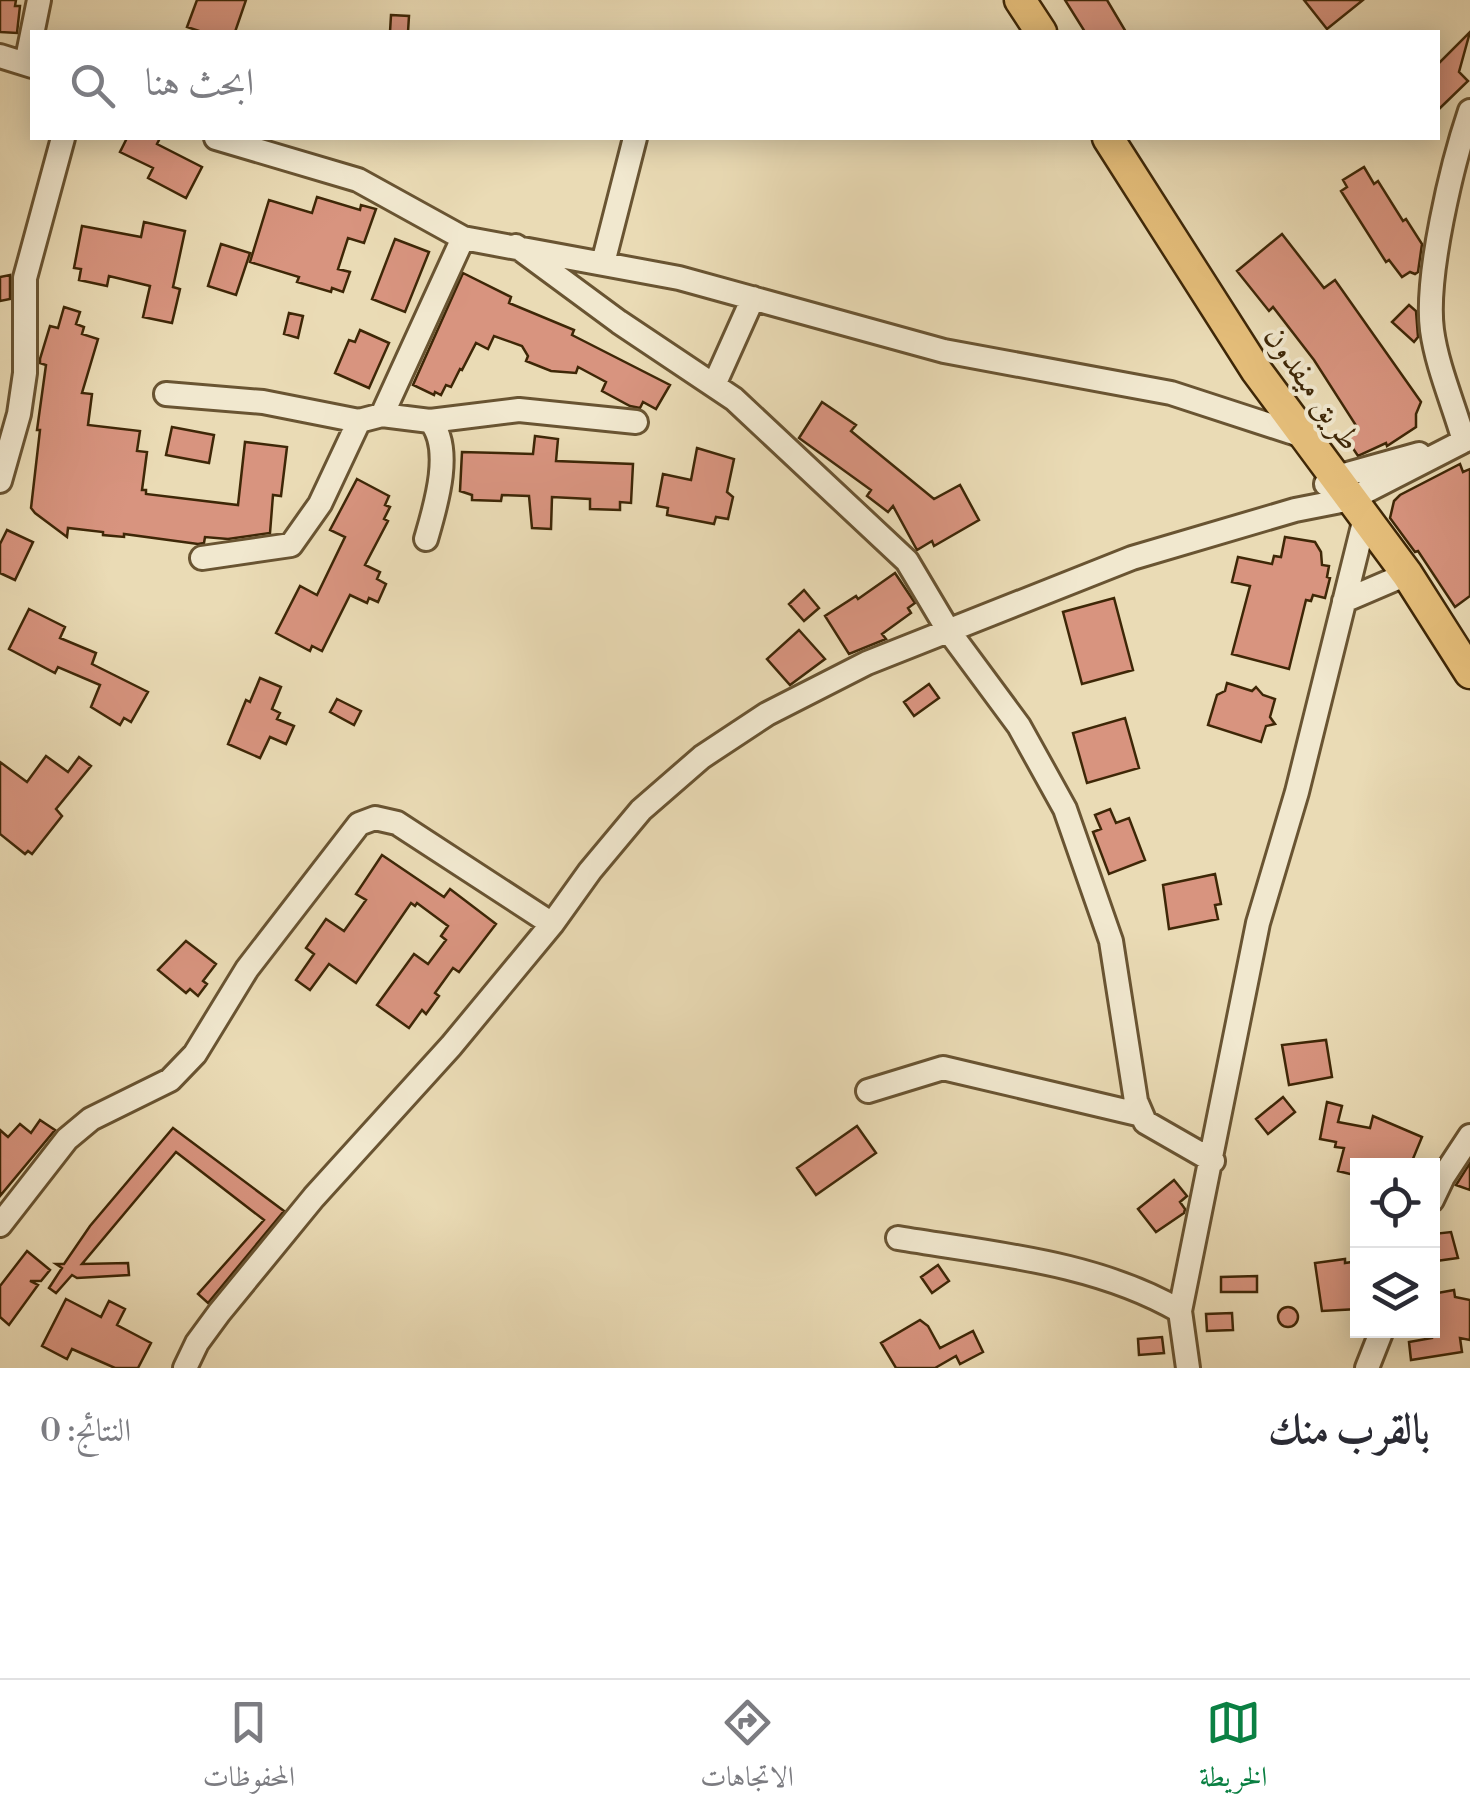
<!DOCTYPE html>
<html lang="ar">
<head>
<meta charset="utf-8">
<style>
  body { margin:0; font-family:"Libre Bodoni",Amiri,serif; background:#f2f2f3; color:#2b2b33; direction:rtl }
  .controls { position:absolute; right:30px; bottom:30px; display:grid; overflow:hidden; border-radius:0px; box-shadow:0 5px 25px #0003 }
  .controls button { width:90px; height:90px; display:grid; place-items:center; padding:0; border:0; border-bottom:2px solid #e1e1e2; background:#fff; color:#2b2b33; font:50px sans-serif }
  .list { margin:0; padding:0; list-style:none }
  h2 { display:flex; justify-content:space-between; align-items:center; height:130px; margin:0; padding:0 40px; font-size:42px }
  h2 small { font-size:32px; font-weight:400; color:#7c7c81 }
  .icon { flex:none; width:55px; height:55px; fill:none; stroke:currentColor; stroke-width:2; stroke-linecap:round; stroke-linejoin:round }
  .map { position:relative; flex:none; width:1470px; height:1368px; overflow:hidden; direction:ltr }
  .search { position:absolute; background:#fff; box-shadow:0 5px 25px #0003; left:30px; right:30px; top:30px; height:110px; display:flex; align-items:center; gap:25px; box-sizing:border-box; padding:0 35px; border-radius:0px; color:#7c7c81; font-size:38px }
  .sheet { height:310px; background:#fff }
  nav { display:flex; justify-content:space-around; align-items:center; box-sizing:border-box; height:140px; border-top:2px solid #e1e1e2; background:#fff; font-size:28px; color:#7c7c81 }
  nav a { display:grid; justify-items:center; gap:5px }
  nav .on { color:#0b8043 }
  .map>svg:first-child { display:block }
</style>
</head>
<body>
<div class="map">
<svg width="1470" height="1368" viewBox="0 0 1470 1368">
  <rect width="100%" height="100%" fill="#eadbb5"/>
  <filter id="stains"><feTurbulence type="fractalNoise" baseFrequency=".002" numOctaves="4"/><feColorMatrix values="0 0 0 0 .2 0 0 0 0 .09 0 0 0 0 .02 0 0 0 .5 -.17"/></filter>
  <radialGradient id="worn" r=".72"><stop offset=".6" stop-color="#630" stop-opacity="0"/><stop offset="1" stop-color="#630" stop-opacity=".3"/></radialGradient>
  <path fill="#d8947f" stroke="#3e2707" stroke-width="2.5" d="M0,0H16L15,6H20L17,33L0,32Z
    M197,0H246L235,32H202L187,27Z
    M1065,0H1107L1126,32H1085Z
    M1304,0H1363L1327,29Z
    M391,15L409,16L408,32H390Z
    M1470,32L1459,72L1468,81L1438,110V64Z
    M127,138H160L157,144L202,167L186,198L148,178L153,168L120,152Z
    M1364,167L1374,184L1378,181L1403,221L1406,219L1422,244L1418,272L1415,274L1410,272L1402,277L1389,260L1386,262L1341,191L1347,187L1343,180Z
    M317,197L360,210L361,205L376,209L364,243L348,238L338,269L350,272L343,292L332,288L331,292L297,282L299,277L250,262L269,200L312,213Z
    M144,222L185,231L173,287L180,289L172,323L143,317L150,286L109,276L107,286L79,280L81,269L74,268L82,226L141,237Z
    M1282,234L1324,288L1335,280L1421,402L1416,414V427L1387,446L1386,443L1358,456L1344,435L1357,427L1314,360L1273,307L1269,311L1237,271Z
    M395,239L429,252L405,312L372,299Z
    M221,244L250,253L236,295L208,286Z
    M463,273L511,297L509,303L574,330L572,335L670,385L656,409L643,402L640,408L630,406L602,391L606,382L578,367L576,373L551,371L526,361L528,356L522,346L494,336L488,349L476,343L462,370L460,369L451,387L446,385L441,395L435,392L434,395L413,385Z
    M10,275V299L0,301V277Z
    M1409,305L1416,311L1418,337L1414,342L1392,322Z
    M64,307L80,312L76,324L84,327L82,334L98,339L82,393L92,394L88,425L140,431L137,451L147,452L142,490H146V494L238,505L245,442L287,447L281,496L273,495L270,533L228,539L205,537L204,543L198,544L124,534V537L103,535V532L68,528L67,537L35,513L31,508L40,430H37L46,365L40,363V359L50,326L58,328Z
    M289,313L303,316L298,338L284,334Z
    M360,330L389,343L369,388L335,373L349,340L355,342Z
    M822,402L856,425L851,431L934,499L960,485L979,520L934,546L932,541L917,550L893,506L888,512L867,496L871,490L799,438Z
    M172,427L214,435L209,463L166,455Z
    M535,436L558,439L556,461L633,464L631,503L620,502V510L590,509V499L552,497L551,529L532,528L529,496L502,495L501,501L472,500V495L460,491L462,452L533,454Z
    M697,448L734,459L727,492L733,497L728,519L716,517L714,524L667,515L668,508L657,506L663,474L691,480Z
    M1460,464L1463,472L1470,469V596L1455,607L1418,551L1415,552L1390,518L1394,501L1400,495Z
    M357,479L389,496L385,505L390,507L384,519L388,521L365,565L380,572L377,579L386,584L378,602L369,598L367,603L350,595L322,651L312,646L310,651L276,633L300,586L317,595L345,537L330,530Z
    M7,530L33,542L15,580L0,573V544Z
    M1285,537L1315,542L1321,552L1322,565L1329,566L1327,577L1330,578L1325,598L1313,595L1311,601L1306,600L1289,669L1232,654L1250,586L1232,582L1238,557L1272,564L1274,556L1281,557Z
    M895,573L915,603L908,608L911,613L882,634L886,639L849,654L825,616L856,596L858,599Z
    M804,590L819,608L804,621L789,604Z
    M1114,598L1133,670L1082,684L1063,612Z
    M29,609L65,627L60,638L96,653L92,664L148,692L131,722L124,718L120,725L91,707L100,685L58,667L55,673L9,649Z
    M799,630L825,659L790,685L767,659Z
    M260,678L281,687L272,709L280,713L277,719L294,726L286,744L270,737L260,758L228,744L246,700L250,702Z
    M1227,683L1252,691L1256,687L1263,695L1275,699L1270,717L1275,724L1266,726L1261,742L1208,725L1217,695L1225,691Z
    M929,684L939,698L914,716L904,702Z
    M337,699L361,711L354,725L330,712Z
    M1125,718L1139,768L1087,783L1073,733Z
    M46,756L68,772L79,757L91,766L56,809L62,816L32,854L28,851L25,854L0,834V762L27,782Z
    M1110,809L1116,823L1129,818L1145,860L1109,874L1093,832L1101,829L1095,815Z
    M382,855L444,897L450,889L496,924L459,972L453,968L435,993L439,996L426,1014L422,1010L409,1028L377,1005L414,954L428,964L446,940L441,936L448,926L417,903L415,906L411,903L356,983L329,964L310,990L296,980L314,954L306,948L326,919L344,931L366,900L356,894Z
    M1215,874L1221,904L1215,905L1218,919L1169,929L1163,885Z
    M186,941L216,964L203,981L207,984L198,996L190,989L186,993L158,970Z
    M1326,1040L1332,1077L1289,1085L1282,1045Z
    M1283,1097L1295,1112L1268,1134L1256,1119Z
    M1327,1102L1342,1106L1338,1122L1370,1128L1373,1116L1422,1137L1410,1166H1358V1176L1338,1171L1344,1148L1335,1147L1336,1142L1320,1139Z
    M40,1120L55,1130L0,1196V1130L8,1137L20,1124L31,1133Z
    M857,1126L876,1153L816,1195L797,1168Z
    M173,1128L284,1211L208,1303L198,1294L264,1220L176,1152L82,1264L128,1263L129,1275L77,1278L72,1275L56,1293L49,1288L62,1268L56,1264H64L90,1226Z
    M1470,1163V1190L1456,1185Z
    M1174,1180L1187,1196L1180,1202L1185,1209L1184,1213L1156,1232L1138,1209Z
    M1451,1232L1458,1258L1436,1261L1433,1234Z
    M27,1251L50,1270L41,1281H30L38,1285L9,1325L0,1317V1286Z
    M1345,1259V1263L1358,1261V1309L1322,1311L1315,1263Z
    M938,1265L949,1281L932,1293L921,1277Z
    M1257,1276V1292H1221V1277Z
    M1454,1290L1455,1297L1470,1300V1340L1460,1338L1462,1352L1411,1360L1409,1342L1432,1338V1294Z
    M66,1299L101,1317L109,1301L125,1309L117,1325L151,1343L138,1368H115L72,1349L67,1359L42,1346Z
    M1278 1317a10 10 0 1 1 20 0a10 10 0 1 1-20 0Z
    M1232,1313L1233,1330L1207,1331L1206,1314Z
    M920,1320L928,1326L940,1348L973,1331L983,1352L960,1364L956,1356L935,1368H896L881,1343Z
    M1162,1337L1164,1353L1139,1355L1138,1339Z"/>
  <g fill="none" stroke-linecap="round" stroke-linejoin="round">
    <g stroke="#695432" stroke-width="28">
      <path id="minor" d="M0,56L32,66
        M26,64L39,0
        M216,138L358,180L463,238L679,278L944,351L1171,393L1303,436
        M516,246L619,322L734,399L907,561L948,630L1019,726L1065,809L1111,941L1136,1101L1145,1122L1213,1161
        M603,263L635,138
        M714,385L753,298
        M166,394L263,402L359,421
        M382,415L430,421C454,448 435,508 426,539
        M430,421L519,410L636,422
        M1464,441C1454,405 1437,367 1432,330C1425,277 1452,164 1470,111
        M0,481L19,414L25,373V278L63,138
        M1326,484L1333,478L1419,454
        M202,558L291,545L320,504L359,421L382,415L463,238
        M1344,601L1407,574
        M868,1091L943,1068L1142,1115
        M1432,1200L1443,1177L1470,1136
        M0,1225L67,1139L91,1119L170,1080L195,1054L247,969L359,824L375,818L397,823L552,924
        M898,1238C993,1254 1096,1262 1180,1311
        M185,1368L197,1343L219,1313L314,1197L451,1046L552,924L590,871L641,810L702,757L767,714L867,663L1132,558L1295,510L1351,499L1464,441
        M1188,1368L1180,1311L1258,923L1297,792L1365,518
        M1367,1368L1382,1330"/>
    </g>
    <g stroke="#3e2707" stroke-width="35">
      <path id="major" d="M1020,0L1041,32
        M1108,138L1256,370L1407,574L1470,673"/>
    </g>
    <use href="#minor" stroke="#f1e8cf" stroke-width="22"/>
    <use href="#major" stroke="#e5be7a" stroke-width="30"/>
  </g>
  <g text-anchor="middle" stroke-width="8" stroke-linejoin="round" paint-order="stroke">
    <g font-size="32" fill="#3e2707" stroke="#f1e8cf">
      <text transform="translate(1313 388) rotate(55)" y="11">طريق ميفدون</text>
    </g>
  </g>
  <rect width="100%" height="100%" filter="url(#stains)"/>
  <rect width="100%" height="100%" fill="url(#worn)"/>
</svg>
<div class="controls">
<button><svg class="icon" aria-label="locate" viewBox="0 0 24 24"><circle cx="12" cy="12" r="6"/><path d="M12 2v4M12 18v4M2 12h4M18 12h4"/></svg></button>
<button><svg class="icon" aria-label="layers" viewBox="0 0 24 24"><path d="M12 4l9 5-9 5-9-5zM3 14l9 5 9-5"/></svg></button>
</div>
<div class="search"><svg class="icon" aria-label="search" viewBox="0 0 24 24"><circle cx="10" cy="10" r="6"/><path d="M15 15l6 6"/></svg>ابحث هنا</div>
</div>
<section class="sheet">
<h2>بالقرب منك<small>النتائج: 0</small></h2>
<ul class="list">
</ul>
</section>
<nav>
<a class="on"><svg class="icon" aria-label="map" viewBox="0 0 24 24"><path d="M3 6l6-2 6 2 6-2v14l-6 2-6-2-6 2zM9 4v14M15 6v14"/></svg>الخريطة</a>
<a><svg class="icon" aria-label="directions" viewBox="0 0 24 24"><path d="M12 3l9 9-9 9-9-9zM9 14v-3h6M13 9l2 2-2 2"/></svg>الاتجاهات</a>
<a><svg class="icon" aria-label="saved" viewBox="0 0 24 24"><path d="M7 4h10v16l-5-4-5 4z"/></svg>المحفوظات</a>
</nav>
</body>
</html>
